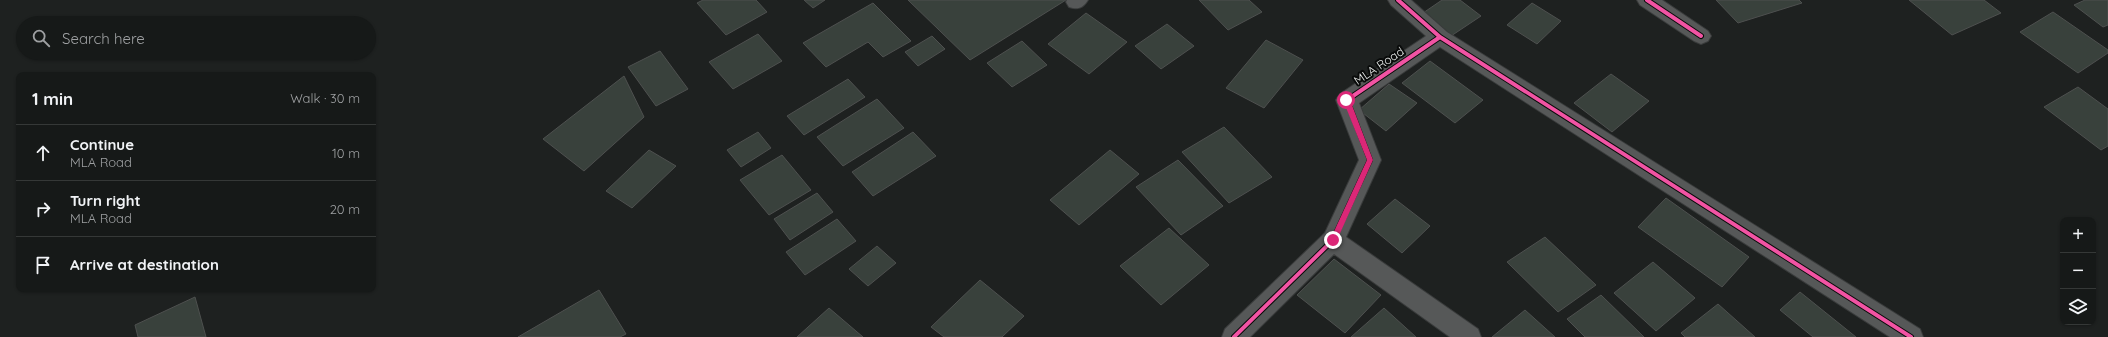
<!DOCTYPE html>
<html lang="en">
<head>
<meta charset="utf-8">
<style>
  body { margin:0; font-family:Quicksand,sans-serif; background:#1f2221; color:#f1f3f6 }
  .controls { position:absolute; right:12px; bottom:12px; display:grid; overflow:hidden; border-radius:8px; box-shadow:0 1px 3px #0004 }
  .controls button { width:36px; height:36px; display:grid; place-items:center; padding:0; border:0; border-bottom:1px solid #353837; background:#161918; color:#f1f3f6; font:20px sans-serif }
  .stop { position:absolute; width:12px; height:12px; margin:-9px; border:3px solid #db2777; border-radius:50%; background:#fff }
  .stop.end { background:#db2777; border-color:#fff; box-shadow:0 1px 4px #0008 }
  .list { margin:0; padding:0; list-style:none }
  h2 { display:flex; justify-content:space-between; align-items:center; height:52px; margin:0; padding:0 16px; font-size:17px }
  h2 small { font-size:13px; font-weight:400; color:#9ea0a2 }
  .list li { display:grid; grid-template-columns:26px 1fr auto; gap:12px; align-items:center; box-sizing:border-box; height:56px; padding:0 16px; border-top:1px solid #353837 }
  .list b { display:block; font-size:15px; white-space:nowrap }
  .list p { margin:0; font-size:13px; white-space:nowrap; color:#9ea0a2 }
  .list em { font-size:13px; font-style:normal; color:#9ea0a2 }
  .icon { flex:none; width:22px; height:22px; fill:none; stroke:currentColor; stroke-width:2; stroke-linecap:round; stroke-linejoin:round }
  .map { position:relative; flex:none; width:2108px; height:337px; overflow:hidden }
  .search { position:absolute; background:#161918; box-shadow:0 1px 3px #0004; left:16px; top:16px; width:360px; height:44px; display:flex; align-items:center; gap:10px; box-sizing:border-box; padding:0 14px; border-radius:22px; color:#9ea0a2; font-size:15px }
  .panel { position:absolute; background:#161918; box-shadow:0 1px 3px #0004; left:16px; top:72px; width:360px; height:220px; border-radius:8px }
  .map>svg:first-child { display:block }
</style>
</head>
<body>
<div class="map">
<svg width="2108" height="337" viewBox="0 0 2108 337">
  <rect width="100%" height="100%" fill="#1e2120"/>
  <path fill="#39413c" stroke="#4e504f" d="M703,0H756L767,12L726,35L697,3Z
    M804,0H825L813,8Z
    M908,0H1066L970,60Z
    M1199,0H1249L1262,12L1228,30Z
    M1442,0H1460L1481,16L1451,36L1423,13Z
    M1716,0H1799L1802,3L1738,23Z
    M1909,0H1984L2001,13L1952,35Z
    M2085,0H2108V25L2103,27L2074,5Z
    M873,3L911,41L883,57L868,42L826,67L803,43Z
    M1532,3L1561,21L1537,44L1507,25Z
    M2053,12L2108,50V53L2078,73L2020,32Z
    M1086,13L1127,42L1089,74L1048,44Z
    M1167,24L1194,46L1161,69L1135,46Z
    M758,34L782,61L733,89L709,62Z
    M932,36L945,49L918,66L905,52Z
    M1266,40L1303,60L1264,108L1226,88Z
    M1022,41L1047,65L1012,87L987,63Z
    M660,51L688,89L656,106L628,67Z
    M1430,61L1483,100L1455,123L1402,83Z
    M1611,74L1649,101L1612,132L1574,103Z
    M624,76L644,117L584,171L543,139Z
    M848,79L865,97L804,135L787,116Z
    M1389,84L1417,103L1386,131L1359,110Z
    M2078,87L2108,109V146L2101,150L2044,107Z
    M877,99L904,128L843,166L817,137Z
    M1224,127L1272,177L1229,203L1182,152Z
    M758,132L771,148L741,167L727,150Z
    M913,132L936,156L873,196L852,172Z
    M649,150L676,166L632,208L606,191Z
    M1110,150L1139,174L1079,225L1050,200Z
    M782,155L811,190L769,215L740,180Z
    M1178,160L1223,206L1181,235L1136,187Z
    M817,193L833,212L790,240L774,219Z
    M1666,198L1749,257L1722,287L1638,227Z
    M1395,199L1430,226L1402,253L1367,224Z
    M837,219L856,241L805,275L786,252Z
    M1169,228L1209,265L1161,305L1120,266Z
    M1545,237L1596,285L1558,312L1507,262Z
    M877,246L896,263L868,286L849,269Z
    M1334,259L1381,295L1345,333L1297,295Z
    M1653,262L1695,298L1656,331L1614,293Z
    M980,280L1024,316L1002,337H944L931,327Z
    M599,290L626,334L620,337H518Z
    M1800,292L1856,337H1813L1780,310Z
    M1601,295L1644,337H1585L1567,319Z
    M195,297L206,337H138L135,325Z
    M1718,304L1755,337H1685L1681,333Z
    M829,308L863,337H797Z
    M1384,308L1416,337H1351Z
    M1525,310L1555,337H1492Z"/>
  <g fill="none" stroke-linecap="round" stroke-linejoin="round">
    <g stroke="#393b3b" stroke-width="2">
      <path id="minor" d="M1067,0H1088C1083,8 1078,10 1069,7L1066,2Z
        M1388,0H1411L1447,32L1920,329L1923,337H1890L1440,47L1359,103L1381,160L1346,237L1478,329L1481,337H1450L1334,254L1250,337H1222L1225,329L1325,233L1359,160L1336,100L1340,94L1426,36L1391,5Z
        M1637,0H1662L1708,31L1711,36L1708,41L1701,44L1694,41L1640,5Z"/>
    </g>
    <use href="#minor" fill="#565858" fill-rule="evenodd"/>
    <g stroke="#090b0a" stroke-width="6">
      <path id="cycleway" d="M1647,0L1701,36
        M1440,37L1911,337
        M1234,337L1333,240L1370,160L1347,100L1440,37L1398,0"/>
    </g>
    <use href="#cycleway" stroke="#f153a3" stroke-width="4"/>
  </g>
  <path fill="#db2777" d="M1346,97L1350,100L1373,160L1337,240L1333,243L1330,240L1367,160L1343,100Z"/>
  <g text-anchor="middle" stroke-width="4" stroke-linejoin="round" paint-order="stroke">
    <g font-size="12" fill="#eaedec" stroke="#090b0a">
      <text transform="translate(1379 66) rotate(-34)" y="4">MLA Road</text>
    </g>
  </g>
</svg>
<div class="controls">
<button>+</button>
<button>−</button>
<button><svg class="icon" aria-label="layers" viewBox="0 0 24 24"><path d="M12 4l9 5-9 5-9-5zM3 14l9 5 9-5"/></svg></button>
</div>
<div class="stop" style="left:1346px;top:100px"></div>
<div class="stop end" style="left:1333px;top:240px"></div>
<div class="search"><svg class="icon" aria-label="search" viewBox="0 0 24 24"><circle cx="10" cy="10" r="6"/><path d="M15 15l6 6"/></svg>Search here</div>
<section class="panel">
<h2>1 min<small>Walk · 30 m</small></h2>
<ul class="list">
<li><svg class="icon" aria-label="ahead" viewBox="0 0 24 24"><path d="M12 20V5M6 11l6-6 6 6"/></svg><div><b>Continue</b><p>MLA Road</p></div><em>10 m</em></li>
<li><svg class="icon" aria-label="right" viewBox="0 0 24 24"><path d="M7 20v-9h11M14 6l5 5-5 5"/></svg><div><b>Turn right</b><p>MLA Road</p></div><em>20 m</em></li>
<li><svg class="icon" aria-label="arrive" viewBox="0 0 24 24"><path d="M6 21V4h12l-3 4 3 4H6"/></svg><div><b>Arrive at destination</b></div></li>
</ul>
</section>
</div>
</body>
</html>
